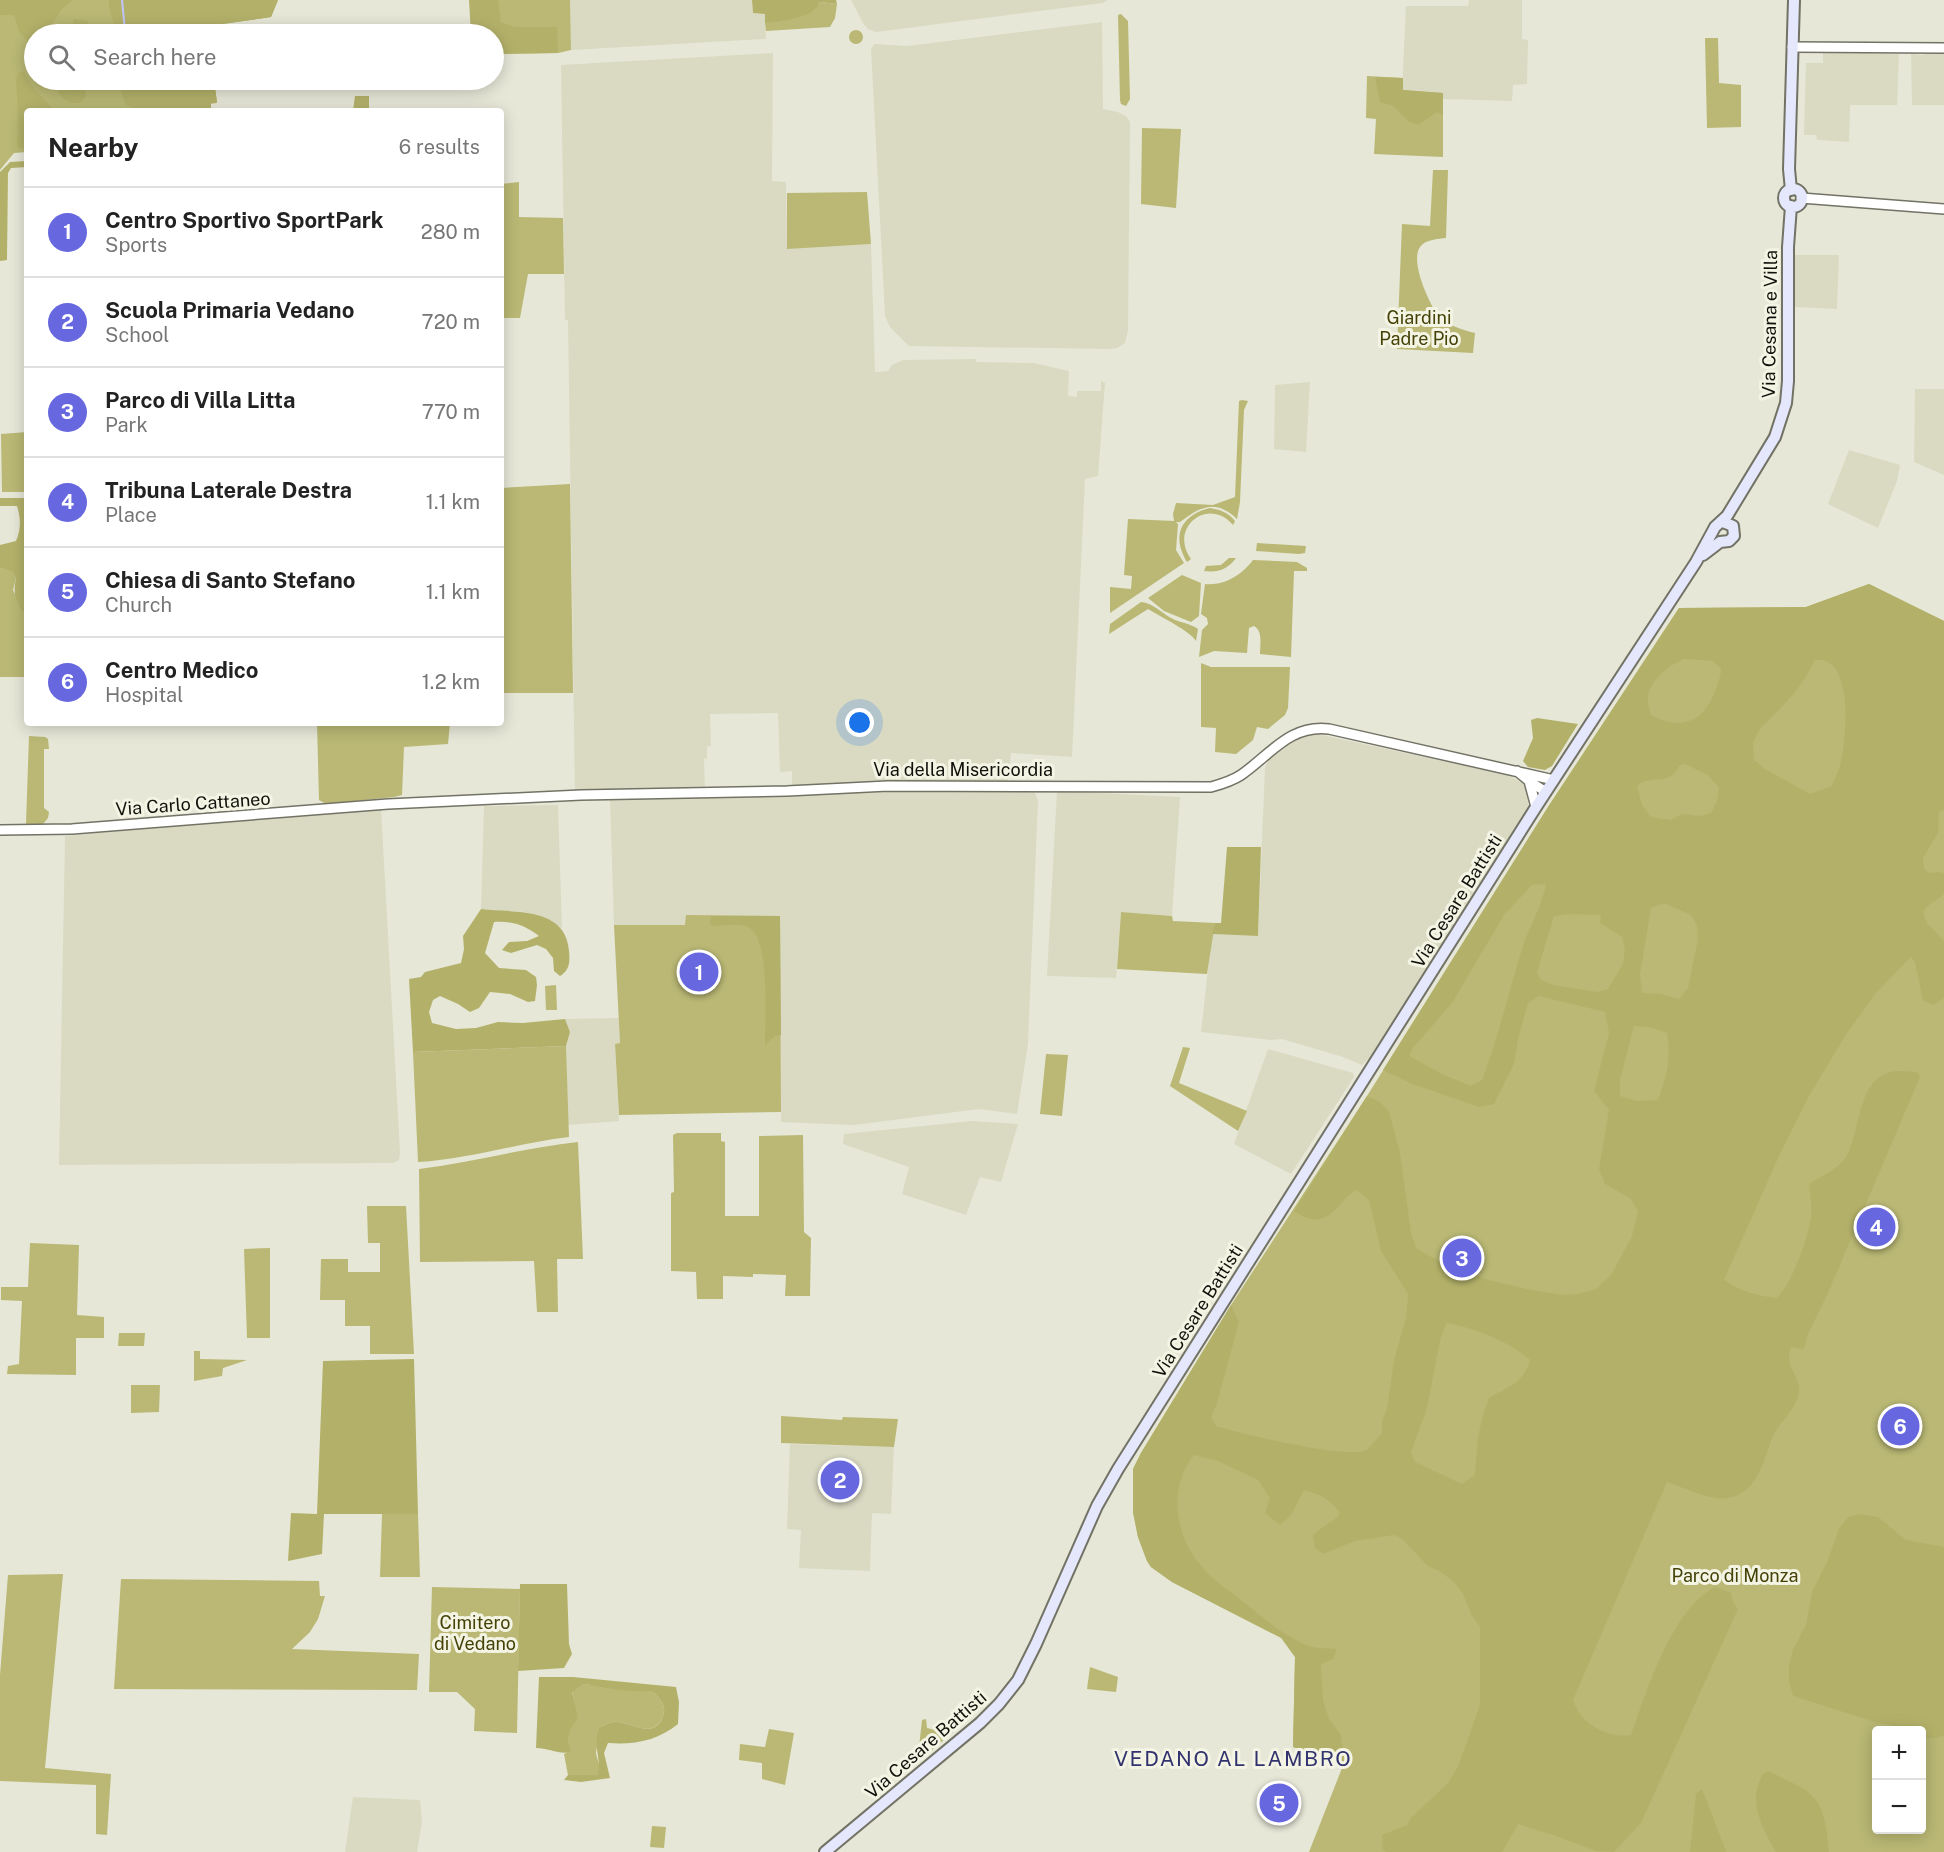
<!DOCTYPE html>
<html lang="en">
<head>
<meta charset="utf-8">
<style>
  body { margin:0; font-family:"Public Sans",sans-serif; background:#f2f2f2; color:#222 }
  .controls { position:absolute; right:18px; bottom:18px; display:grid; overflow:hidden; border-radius:6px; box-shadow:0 3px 15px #0003 }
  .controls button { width:54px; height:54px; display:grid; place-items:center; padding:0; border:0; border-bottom:2px solid #e0e0e0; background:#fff; color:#222; font:30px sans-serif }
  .you { position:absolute; left:860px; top:723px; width:21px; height:21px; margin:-15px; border:4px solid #fff; border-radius:50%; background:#1a73e8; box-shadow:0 0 0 9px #1a73e833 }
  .badge { display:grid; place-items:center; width:39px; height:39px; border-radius:50%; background:#6767e0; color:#fff; font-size:20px; font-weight:700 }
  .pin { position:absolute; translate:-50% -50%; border:3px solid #fff; box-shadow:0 2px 6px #0006 }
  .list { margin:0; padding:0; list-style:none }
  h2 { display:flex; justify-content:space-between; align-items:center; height:78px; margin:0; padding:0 24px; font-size:26px }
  h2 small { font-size:20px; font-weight:400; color:#767676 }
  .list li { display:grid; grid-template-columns:39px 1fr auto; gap:18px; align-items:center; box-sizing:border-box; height:90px; padding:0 24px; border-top:2px solid #e0e0e0 }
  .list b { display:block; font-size:22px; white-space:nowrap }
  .list p { margin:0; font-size:20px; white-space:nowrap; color:#767676 }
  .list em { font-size:20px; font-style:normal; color:#767676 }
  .icon { flex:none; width:33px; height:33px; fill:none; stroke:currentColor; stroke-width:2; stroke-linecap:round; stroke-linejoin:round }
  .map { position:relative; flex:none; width:1944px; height:1852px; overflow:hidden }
  .search { position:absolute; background:#fff; box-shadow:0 3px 15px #0003; left:24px; top:24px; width:480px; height:66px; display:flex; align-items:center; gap:15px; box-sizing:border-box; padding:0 21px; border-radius:33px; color:#767676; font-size:22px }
  .panel { position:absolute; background:#fff; box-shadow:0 3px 15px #0003; left:24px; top:108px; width:480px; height:618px; border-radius:6px }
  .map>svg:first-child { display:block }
</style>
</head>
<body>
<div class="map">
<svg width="1944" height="1852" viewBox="0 0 1944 1852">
  <rect width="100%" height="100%" fill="#e6e7d7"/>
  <path fill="#dadac3" d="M570,0H752L753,13L765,14L766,39L571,50Z
    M851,0H1108L1103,3L876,32L868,29L863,23Z
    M1469,0H1522V39L1528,40L1527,84L1513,85L1512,101L1443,99V93L1402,90L1406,6H1468Z
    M1102,22L1103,109L1118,112L1126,116L1130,122L1128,331L1125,343L1117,348L1110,349L909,346L890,327L885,316L871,49L874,44L907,46Z
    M1823,52L1899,54L1897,105H1850L1849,142L1817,140L1816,135H1804L1806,63H1823Z
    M1928,52L1944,53V105H1912L1911,54L1923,55Z
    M773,53L772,181L786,182L787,248L871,244L875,372L888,371L892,365L903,360L976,359V362L1034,363L1069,371L1068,396L1077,397V391H1101V381L1105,383L1098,476L1085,479L1072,757L1011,753L1008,781L792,786V771L780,772L778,713L710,714L711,746H707V758L704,759L705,790L575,793L568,320H565L561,65Z
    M1794,255H1839L1837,309L1794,307Z
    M1310,382L1306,452L1274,449L1275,385Z
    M1915,389H1944V475L1914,462Z
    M1849,450L1900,465L1897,481L1878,528L1828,504Z
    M1317,734L1507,775L1519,781L1527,787L1528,806L1370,1057L1362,1065L1343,1057L1282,1039L1271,1040L1201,1032L1212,934L1258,936L1265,768L1269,759L1297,739Z
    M1029,788L1034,791L1038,800L1028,1044L1017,1114L979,1109L854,1125L781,1122L780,916H686V925H614L610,800Z
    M1057,791L1180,797L1172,916L1121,912L1116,978L1047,976Z
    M558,805L562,928L539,915L518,911H499L481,909L484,806Z
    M381,808L400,1152L399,1160L393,1163L59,1165L65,836Z
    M619,1018L620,1043L615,1044L619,1121L568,1125L566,1046L570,1032L565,1019Z
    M1268,1049L1353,1073L1354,1077L1291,1174L1234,1144Z
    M972,1121L1018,1124L1001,1182L980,1177L966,1215L902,1194L909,1167L843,1144L844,1134Z
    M790,1444L894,1447L891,1514L872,1513L870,1571L799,1568L801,1530L787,1529Z
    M353,1797L420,1800L422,1822L417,1852H345Z"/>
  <path fill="#bab874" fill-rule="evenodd" d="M0,0H278L271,17L208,26V34H34V80H214L217,103L210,104L211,111H27V152L14,153L0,170Z
    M484,0H570L571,50L558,53L494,54V34Z
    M820,2L837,4L835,18L830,27L766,31L765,23L814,10Z
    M1121,14L1128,21L1130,99L1126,106L1121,104L1120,100L1118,15Z
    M849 37a7 7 0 1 1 14 0a7 7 0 1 1-14 0Z
    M1705,38H1718L1719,83L1741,85V127L1707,128Z
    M1367,76L1403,78L1402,90L1443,93V157L1374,154L1376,119L1366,118Z
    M1142,128L1181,129L1176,208L1141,204Z
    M1433,170H1448L1446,238C1438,239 1426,239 1420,247C1410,261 1428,301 1437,314C1446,325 1462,330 1475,333L1473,353L1397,349L1402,224L1430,226Z
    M519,182V217L563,218L564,274H528L520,318H501V184Z
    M867,192L871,244L787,249V193Z
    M1242,400L1248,401L1244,410L1240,502L1237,519C1215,498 1200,507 1180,522H1176L1178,524L1176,550L1184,563L1110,613V587L1131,589L1132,576L1124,575L1128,519L1174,521L1173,514L1176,503L1213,505L1235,497L1239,401Z
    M27,432V492H2L1,434Z
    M570,484L573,693H501V488Z
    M1210,508C1220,510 1228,512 1235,521L1233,525C1209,496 1168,527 1191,559L1187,562C1171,536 1181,515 1210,508Z
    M1257,543L1306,546L1305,553L1299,554L1256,551Z
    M1229,558H1236C1228,569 1218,573 1204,571L1206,566L1221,565Z
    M1253,560L1297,562L1307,568V571H1294L1291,657L1260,654C1260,644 1263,631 1254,626L1249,628L1247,653L1214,651L1199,657L1202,630L1208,624L1207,618L1201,614L1205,584C1224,586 1242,575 1253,560Z
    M0,568L12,570L16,578L13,590L24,613H27V677H0Z
    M1182,575L1201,583L1199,616L1191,622L1164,611L1148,598Z
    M1869,584L1944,621V1852H1309L1344,1763L1293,1747L1295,1657L1281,1638L1172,1582L1151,1567L1147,1561L1138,1537L1133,1512V1469L1141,1453L1231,1305L1367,1096L1548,807L1679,608L1806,607ZM1876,1730H1922V1830H1876Z
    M1141,602C1154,603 1163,615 1175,620C1183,623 1191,624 1198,629L1196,641C1190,631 1161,617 1148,609L1109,634L1110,624Z
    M1201,663L1211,667H1290L1288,708L1285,715L1268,729L1257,727L1253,740L1236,754L1215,752L1216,728L1201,727Z
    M317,723H450L448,744L404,747L402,795L394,797L326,804L319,800Z
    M29,736L45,737L48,739L49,749H44V808L49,812L48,818L43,824H26Z
    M1121,912L1172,916L1173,921L1215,923L1207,974L1117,969Z
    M686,915L780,916L781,1112L619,1115L615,1044L620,1043L614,925H685Z
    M556,985L557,1010H546L545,986Z
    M566,1046L569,1137C518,1143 469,1159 418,1162L413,1052Z
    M1183,1047L1190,1048L1179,1083L1247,1111L1238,1131L1170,1086Z
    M1046,1054L1068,1055L1062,1116L1040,1114Z
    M677,1133H721V1141L725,1142V1216H759V1136L803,1135L804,1232L811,1238L810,1296H785L786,1275L753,1274V1277L723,1276V1299H697L696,1272L671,1271V1193L674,1192L673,1135Z
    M578,1142L583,1259H557L558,1312H537L534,1261L420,1262L419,1169C473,1162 524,1148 578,1142Z
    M367,1206H406L414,1354H370V1326H345V1300H320L321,1259H348V1272H380V1243H368Z
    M30,1243L79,1245L77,1315L104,1317V1338H76V1375L7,1374L8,1366L19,1364L22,1301L1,1300V1287H28Z
    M270,1248V1338H247L244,1249Z
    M119,1333H145L144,1346H118Z
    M194,1351H200V1359L247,1360L223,1368L222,1376L194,1381Z
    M131,1385H160L159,1412L131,1413Z
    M781,1416L842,1420L843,1417L898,1419L894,1447L781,1443Z
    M382,1514H418L420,1577H380Z
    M63,1574L45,1768L111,1774L107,1835L96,1834V1785L0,1781V1675L8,1575Z
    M121,1579L319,1581L320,1596H325L318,1619L310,1632L292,1649L419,1654L417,1690L114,1689Z
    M432,1587L520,1589L517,1733L474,1731L475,1709L457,1692H429Z
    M1090,1667L1118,1677L1116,1692L1087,1689Z
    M584,1684L653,1692C660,1699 667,1706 663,1716C653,1742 629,1720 613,1722C608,1723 603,1726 599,1727L596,1754L600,1767L597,1775H568L564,1754L570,1751C566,1737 569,1731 577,1718L572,1691Z
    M926,1719L927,1728L935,1730L940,1727L941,1721L950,1722L954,1731L922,1759L918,1756L922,1720Z
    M769,1729L794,1733L785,1785L762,1779V1763L739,1760L740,1744L765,1747Z
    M652,1826L666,1827L664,1848L650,1847Z"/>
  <path fill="#b3b169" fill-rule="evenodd" d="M0,0H72L61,10L46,34H34V49L19,31L14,15H0Z
    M109,0H278L271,17L208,26V34H117C115,22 108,13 109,0Z
    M469,0H498L501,22L515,27H557L558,53L494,54V34H471Z
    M752,0H836L837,4L820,2C818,5 817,8 814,10C806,18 777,22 765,23V14L753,13Z
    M74,19L87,21L93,33L70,34Z
    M24,72L31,85L55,111H27V149L17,147L18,111L16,82L18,73Z
    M1375,77L1403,78V90L1443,93V115L1437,112L1418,125L1408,121L1393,106L1380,102Z
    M71,80H93L86,81C86,86 86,93 85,97C80,108 65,102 59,94C58,92 57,86 56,84L60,82L69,85Z
    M120,80H214L217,102L211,103V111H142L126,105L122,96Z
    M355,96H369V111H353Z
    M27,161V167L11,168L8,173L7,260L0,261V172L10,162Z
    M0,498H27V613H24C15,602 13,592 16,578L12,571L0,568V545L16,541C21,529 21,519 17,506H0Z
    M1869,584L1944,621V809L1939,812L1938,833L1923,858L1924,869L1929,873L1939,872L1944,873V894C1937,901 1928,903 1923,912L1927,923L1944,941V998L1934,1005L1923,1001L1915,962L1911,957L1876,993L1847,1033L1809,1096L1779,1156L1724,1280C1740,1291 1758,1296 1777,1298C1792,1283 1808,1239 1811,1217C1812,1206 1810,1195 1809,1184C1822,1175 1836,1171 1846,1157C1862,1130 1856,1072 1899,1071C1906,1071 1912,1071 1918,1073L1920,1077L1828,1293L1808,1334L1804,1349L1791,1347C1784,1369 1799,1372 1799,1390C1799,1406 1781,1421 1774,1434C1767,1449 1764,1468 1754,1481C1730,1514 1697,1492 1667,1482L1573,1700C1581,1724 1606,1738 1631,1735C1647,1691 1671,1610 1715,1587L1731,1593L1733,1602L1738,1609L1641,1823L1614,1852L1596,1851L1556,1836L1518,1824L1502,1852H1387L1383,1850L1382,1835L1407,1825L1411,1818L1449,1782L1458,1766L1472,1728L1480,1704V1627L1472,1616L1463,1594L1454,1582L1441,1572L1428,1566L1402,1539L1394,1535L1355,1541L1323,1554L1315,1548L1313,1536C1320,1526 1332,1524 1340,1514C1332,1499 1320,1495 1304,1490L1291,1515L1280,1525L1265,1513L1270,1498L1258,1480L1218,1461L1194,1455C1167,1489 1175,1537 1203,1568C1214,1582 1232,1592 1245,1603C1264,1619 1283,1635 1306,1645C1314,1649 1328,1648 1337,1649L1333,1659L1321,1664L1323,1700L1329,1719L1341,1735L1344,1762L1293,1747L1295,1657L1282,1638L1172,1582L1151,1567L1147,1561L1138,1537L1133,1512V1469L1141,1453L1231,1305L1239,1322L1217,1403L1211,1418L1216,1426C1239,1433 1348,1460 1366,1450C1372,1446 1377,1438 1382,1433V1421L1387,1409L1394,1360L1406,1318L1408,1294L1381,1251L1369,1200L1357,1190C1341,1197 1332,1224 1311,1219C1305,1218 1299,1214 1294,1211L1367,1096L1380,1102L1389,1112L1400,1153L1411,1233L1416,1248L1438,1261L1485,1279L1531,1290L1564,1295L1578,1294L1596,1289L1611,1275L1632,1236L1638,1211L1630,1198L1605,1184L1599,1169L1609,1110L1594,1091L1609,1033L1605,1012L1539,996L1528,1003L1518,1039L1514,1064L1494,1104L1479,1107L1410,1083L1383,1070L1548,807L1679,608L1806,607ZM1684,659L1712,661L1721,668C1721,677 1718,683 1715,691C1703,723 1680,731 1651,715C1650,710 1647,702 1648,696C1650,681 1670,664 1684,659ZM1815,660C1820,660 1825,660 1828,662C1853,677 1846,745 1839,769C1837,774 1834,780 1832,786L1810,794L1765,769L1754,760L1753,742L1760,729L1792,696L1804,680ZM1685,764L1709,776L1719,788L1717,801L1711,813L1700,816L1682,814L1671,820L1651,817L1642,805L1637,786C1652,773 1668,788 1679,766ZM1546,884C1542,906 1530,925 1523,946C1509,990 1499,1036 1482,1080L1471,1086L1444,1075L1409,1056L1413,1048L1452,1003L1504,915L1532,885ZM1664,903L1691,915L1697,926L1698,939L1688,988L1679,999L1661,994L1642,993L1640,974L1651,908ZM1571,914L1601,915L1600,923L1622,937L1625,949L1623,964L1608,989L1598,992L1553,985L1540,979L1537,972L1554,916ZM1634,1026L1650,1027L1667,1033C1671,1059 1667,1075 1658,1100L1637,1101L1620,1096V1080ZM1446,1323C1472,1327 1511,1342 1530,1360C1522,1385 1509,1386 1489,1398C1478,1427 1477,1444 1475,1475L1462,1484L1415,1462L1411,1452L1427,1408L1440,1341Z
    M1537,718L1578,724L1552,766L1545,770L1528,767L1523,761L1533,738L1531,720Z
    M1227,847H1261L1258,936L1212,934L1215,923H1221Z
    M481,909C513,913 566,906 569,951C570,961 570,970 560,976L554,971L553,958L546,949L537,945L511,953L502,950L509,942L527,941L539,936C524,925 513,921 494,922L485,953L499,968L526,970L536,977L537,985L535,1001L528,1002L510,994L490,992L479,1008L470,1012L458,1004L440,996L433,1000L429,1012L432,1023L456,1029L476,1028L498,1022L523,1023L565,1019L570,1032L566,1046L413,1052L409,979L421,977L425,972L461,963L464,949L463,936Z
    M711,916H780L781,1035L775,1036L765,1045C765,1021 770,944 751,929C743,922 725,926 714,926L710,924Z
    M414,1359L418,1514H324L322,1554L288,1561L291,1513L317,1514L323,1361Z
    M1859,1514L1878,1517L1906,1540L1944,1547V1735L1938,1738H1923L1922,1737V1730C1907,1730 1893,1724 1878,1723L1793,1696L1789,1681V1666L1793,1649L1806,1625L1812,1592L1827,1562L1839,1529L1848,1517Z
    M520,1584H567L569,1644L572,1654L564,1668L518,1671Z
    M539,1677H573L676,1687L679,1702L678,1724C657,1741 634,1745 608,1743L604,1753L610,1778L581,1782L564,1780L568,1775H597C603,1760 592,1749 599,1727C603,1726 608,1723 613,1722C629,1720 654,1742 663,1716C667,1706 660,1699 653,1692L619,1690L584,1684L572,1692L578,1718C569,1731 566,1737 571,1752C560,1755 548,1748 536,1748Z
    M1769,1771C1779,1777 1789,1781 1799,1786C1826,1800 1826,1825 1829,1852H1776C1762,1828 1746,1798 1764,1773Z
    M1702,1789L1726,1851V1852H1690L1696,1794Z"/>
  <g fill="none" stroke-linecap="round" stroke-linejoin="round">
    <path stroke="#bfc5fb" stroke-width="2" d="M122,0L125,31L128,34"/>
    <g stroke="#727265" stroke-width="12">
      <path id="tertiary" d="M1792,47L1944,48
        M1801,198L1944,209
        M1517,771L1529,781L1546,792
        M1529,781L1536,807
        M0,830L72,829L388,804L581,795L787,791L888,786L1211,787C1222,784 1232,781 1241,775C1270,755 1290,724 1329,729L1554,780"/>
    </g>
    <g stroke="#727265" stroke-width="14">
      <path id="secondary" d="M1784 198a9 9 0 1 1 18 0a9 9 0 1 1-18 0Z
        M1791,190L1789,169L1794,0
        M1703,555L1720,542L1729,541L1734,536L1733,526L1723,522
        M825,1852L980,1723L999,1704L1018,1680L1036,1644L1097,1506L1118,1469L1536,807L1696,562L1715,527L1727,516L1775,437L1786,403L1788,381V247L1791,206"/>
    </g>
    <use href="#tertiary" stroke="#fff" stroke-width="9"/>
    <use href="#secondary" stroke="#e5e7fd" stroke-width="10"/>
  </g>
  <g text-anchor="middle" stroke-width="6" stroke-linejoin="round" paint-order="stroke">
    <g font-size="18" fill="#444207" stroke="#f4f4e4">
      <text x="1419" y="324">Giardini<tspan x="1419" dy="21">Padre Pio</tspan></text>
      <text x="1735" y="1582">Parco di Monza</text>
      <text x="475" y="1629">Cimitero<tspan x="475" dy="21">di Vedano</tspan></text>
    </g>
    <g font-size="18" fill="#11110c" stroke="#f4f4e4">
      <text transform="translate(1770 324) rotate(-89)" y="6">Via Cesana e Villa</text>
      <text x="963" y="776">Via della Misericordia</text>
      <text transform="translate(193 804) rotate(-4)" y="6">Via Carlo Cattaneo</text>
      <text transform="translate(1457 901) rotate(-58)" y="6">Via Cesare Battisti</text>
      <text transform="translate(1198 1311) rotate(-58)" y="6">Via Cesare Battisti</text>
      <text transform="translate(926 1745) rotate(-41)" y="6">Via Cesare Battisti</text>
    </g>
    <g font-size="21" letter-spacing="1.5" fill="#32336e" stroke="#f4f4e4">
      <text x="1233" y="1766">VEDANO AL LAMBRO</text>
    </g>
  </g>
</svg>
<div class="controls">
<button>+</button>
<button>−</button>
</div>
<div class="you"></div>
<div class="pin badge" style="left:699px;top:972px">1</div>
<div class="pin badge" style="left:840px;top:1480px">2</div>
<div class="pin badge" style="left:1462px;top:1258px">3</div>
<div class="pin badge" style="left:1876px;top:1227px">4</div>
<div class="pin badge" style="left:1279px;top:1803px">5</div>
<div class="pin badge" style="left:1900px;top:1426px">6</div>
<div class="search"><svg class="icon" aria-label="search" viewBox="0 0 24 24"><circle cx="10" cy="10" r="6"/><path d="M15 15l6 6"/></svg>Search here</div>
<section class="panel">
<h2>Nearby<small>6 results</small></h2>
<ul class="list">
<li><span class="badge">1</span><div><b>Centro Sportivo SportPark</b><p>Sports</p></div><em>280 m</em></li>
<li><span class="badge">2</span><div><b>Scuola Primaria Vedano</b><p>School</p></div><em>720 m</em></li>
<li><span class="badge">3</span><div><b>Parco di Villa Litta</b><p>Park</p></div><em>770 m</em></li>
<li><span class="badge">4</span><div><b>Tribuna Laterale Destra</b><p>Place</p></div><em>1.1 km</em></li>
<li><span class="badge">5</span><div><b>Chiesa di Santo Stefano</b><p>Church</p></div><em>1.1 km</em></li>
<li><span class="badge">6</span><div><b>Centro Medico</b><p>Hospital</p></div><em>1.2 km</em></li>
</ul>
</section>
</div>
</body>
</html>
